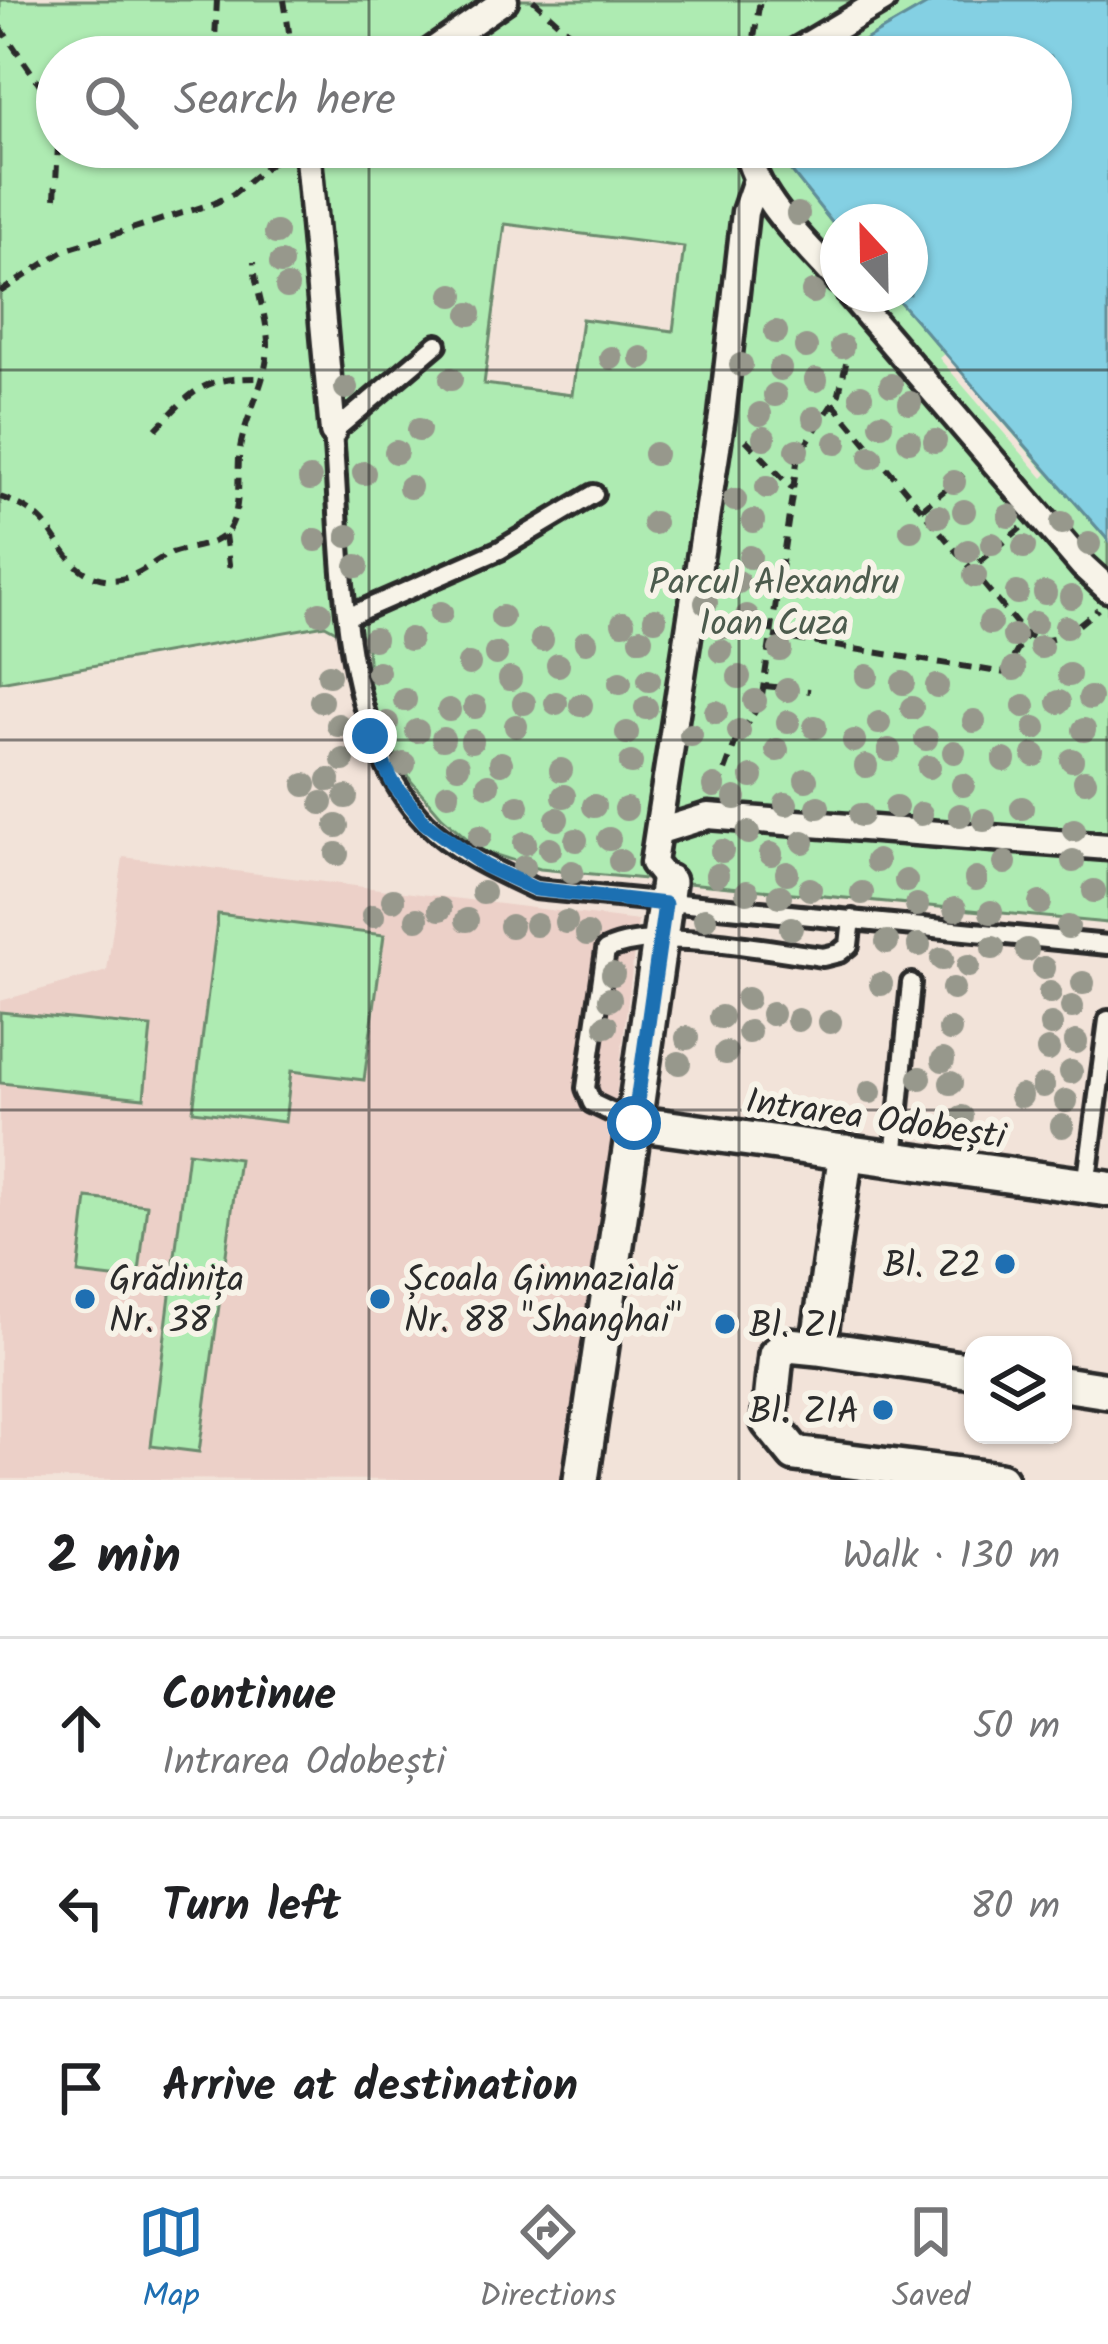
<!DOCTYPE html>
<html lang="en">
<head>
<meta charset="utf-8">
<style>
  body { margin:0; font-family:Kalam,sans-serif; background:#f2f2f2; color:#202124 }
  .controls { position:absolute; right:36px; bottom:36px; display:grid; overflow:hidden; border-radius:24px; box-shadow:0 3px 9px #0004 }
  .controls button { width:108px; height:108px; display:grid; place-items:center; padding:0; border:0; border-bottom:3px solid #e0e0e0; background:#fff; color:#202124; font:60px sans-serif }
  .compass { position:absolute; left:820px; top:204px; width:108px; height:108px; border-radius:50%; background:#fff; box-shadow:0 3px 9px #0004; rotate:338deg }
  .stop { position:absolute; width:36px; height:36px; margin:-27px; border:9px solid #1f6fb2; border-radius:50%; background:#fff }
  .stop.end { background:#1f6fb2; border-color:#fff; box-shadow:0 3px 12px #0008 }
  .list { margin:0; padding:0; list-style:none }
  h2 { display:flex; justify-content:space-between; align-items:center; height:156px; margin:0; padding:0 48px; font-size:51px }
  h2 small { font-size:39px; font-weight:400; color:#757577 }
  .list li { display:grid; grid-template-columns:78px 1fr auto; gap:36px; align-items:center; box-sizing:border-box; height:180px; padding:0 48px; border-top:3px solid #e0e0e0 }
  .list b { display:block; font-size:45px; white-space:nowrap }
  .list p { margin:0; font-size:39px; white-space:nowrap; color:#757577 }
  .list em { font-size:39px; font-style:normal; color:#757577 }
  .icon { flex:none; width:66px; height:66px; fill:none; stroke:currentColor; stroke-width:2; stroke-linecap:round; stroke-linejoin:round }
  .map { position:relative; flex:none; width:1108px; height:1480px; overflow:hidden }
  .search { position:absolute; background:#fff; box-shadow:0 3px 9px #0004; left:36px; right:36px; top:36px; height:132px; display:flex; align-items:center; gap:30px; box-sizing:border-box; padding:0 42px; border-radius:66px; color:#757577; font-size:45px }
  .sheet { height:696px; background:#fff }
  nav { display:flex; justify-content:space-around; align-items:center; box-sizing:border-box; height:168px; border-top:3px solid #e0e0e0; background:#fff; font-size:33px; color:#757577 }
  nav a { display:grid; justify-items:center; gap:6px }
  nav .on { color:#1f6fb2 }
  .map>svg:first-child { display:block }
</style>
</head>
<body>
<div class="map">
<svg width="1108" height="1480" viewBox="0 0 1108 1480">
  <rect width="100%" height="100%" fill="#f2e3d9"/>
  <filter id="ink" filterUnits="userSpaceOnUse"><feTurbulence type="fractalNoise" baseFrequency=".00833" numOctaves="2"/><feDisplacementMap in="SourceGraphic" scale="24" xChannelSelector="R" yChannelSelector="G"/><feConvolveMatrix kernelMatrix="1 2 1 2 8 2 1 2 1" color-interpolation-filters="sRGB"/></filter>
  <g filter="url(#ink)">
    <path fill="#ecd0c8" d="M123,857L638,921L568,1480L0,1479V1001L107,971Z"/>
    <path fill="#aeebb2" stroke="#6c8b6e" stroke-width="3" fill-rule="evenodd" d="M0,0H935L836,57H57V147H772L838,230V294H893L1108,540V923L540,869L480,850L442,817L411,781L372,712L367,648L325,625L0,682ZM505,224L684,247L673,331L582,319L572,395L484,384Z
      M218,914L384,935L364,1080L291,1071L285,1122L193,1111Z
      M0,1012L151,1027L144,1098L0,1083Z
      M188,1152L239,1159L199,1452L151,1446Z
      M87,1198L147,1205L138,1281L78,1274Z"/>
    <path fill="#84d0e3" stroke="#608e99" stroke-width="3" d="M935,0H1108V540L893,294H910V222H838V230L772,147H1051V57H836Z"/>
    <path fill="#f2e3d9" d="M944,354L1047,474L1043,478L939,358Z"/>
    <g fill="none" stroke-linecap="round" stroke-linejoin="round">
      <g stroke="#2b2b2b" stroke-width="26">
        <path id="service" d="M437,344L333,432C343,553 336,731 425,822C455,853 497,871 535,889L1108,945
          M349,616L500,550L594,494
          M634,1123L592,1103L586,1088L606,950C657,926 765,950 823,957L839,953L849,945L852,919
          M894,1159L911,983
          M1086,1186L1108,1020"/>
      </g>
      <g stroke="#2b2b2b" stroke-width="33">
        <path id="pedestrian" d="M423,57L505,0
          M787,57L883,0
          M307,147L333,432
          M746,147C756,200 804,241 838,280
          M850,294L1083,566L1108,589
          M660,831L708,816L1108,847
          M668,882L653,863L722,416L745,212L756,180"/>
      </g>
      <g stroke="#2b2b2b" stroke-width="42">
        <path id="minor" d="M634,1123L668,882
          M846,1152L818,1348L973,1371
          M818,1348L788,1345L776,1355L769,1422L795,1454L1000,1480
          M1063,1384L1108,1391
          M581,1480L634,1123L1108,1189"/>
      </g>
      <path stroke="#2b2b2b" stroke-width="6" stroke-dasharray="12 9" stroke-linecap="butt" d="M217,0L215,40L220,57
        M284,0L293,57
        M533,0L597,57
        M0,27L57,109
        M751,57L760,0
        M55,198L58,147
        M0,292L67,249L215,203L233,194L284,152
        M833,403L971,569
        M156,429C197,386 204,377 265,378
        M746,440L793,489
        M0,497C15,502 28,508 40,519C60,538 67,568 96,577C124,586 141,571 163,557C181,546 206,550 223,536C244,519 236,473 240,448C247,411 268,381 268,343C267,315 255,290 254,262
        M922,509L970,469
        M1021,528L971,569L1026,635
        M225,535L230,571
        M773,636L1005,673L1026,635C1055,650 1075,627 1098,609
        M765,686L810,691
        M718,790L735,743L761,702L798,456L839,394L852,338"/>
      <use href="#service" stroke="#f7f3e8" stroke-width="16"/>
      <use href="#pedestrian" stroke="#f7f3e8" stroke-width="24"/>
      <use href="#minor" stroke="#f7f3e8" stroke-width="33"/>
    </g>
    <g fill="#97988c">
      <circle cx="798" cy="214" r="12"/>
      <circle cx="276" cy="233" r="12"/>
      <circle cx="281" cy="263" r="12"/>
      <circle cx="287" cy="287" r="12"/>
      <circle cx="813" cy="292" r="12"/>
      <circle cx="453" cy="295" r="12"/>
      <circle cx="470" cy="314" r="12"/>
      <circle cx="776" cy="332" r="12"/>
      <circle cx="806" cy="347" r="12"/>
      <circle cx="842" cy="347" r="12"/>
      <circle cx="611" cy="358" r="12"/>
      <circle cx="641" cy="358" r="12"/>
      <circle cx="741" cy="365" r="12"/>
      <circle cx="780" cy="369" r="12"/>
      <circle cx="451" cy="379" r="12"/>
      <circle cx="816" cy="380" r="12"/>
      <circle cx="891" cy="385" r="12"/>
      <circle cx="346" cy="388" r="12"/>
      <circle cx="775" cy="395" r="12"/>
      <circle cx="861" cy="396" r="12"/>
      <circle cx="910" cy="403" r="12"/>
      <circle cx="760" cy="414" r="12"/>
      <circle cx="814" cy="418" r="12"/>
      <circle cx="881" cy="424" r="12"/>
      <circle cx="419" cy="430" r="12"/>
      <circle cx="764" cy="438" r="12"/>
      <circle cx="909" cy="441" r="12"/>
      <circle cx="935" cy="441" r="12"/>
      <circle cx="836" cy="443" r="12"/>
      <circle cx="797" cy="450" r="12"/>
      <circle cx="396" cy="452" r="12"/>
      <circle cx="655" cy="454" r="12"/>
      <circle cx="871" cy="457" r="12"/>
      <circle cx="364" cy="473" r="12"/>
      <circle cx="310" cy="479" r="12"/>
      <circle cx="954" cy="482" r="12"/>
      <circle cx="410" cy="487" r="12"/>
      <circle cx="767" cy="487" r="12"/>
      <circle cx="735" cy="500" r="12"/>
      <circle cx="964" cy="511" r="12"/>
      <circle cx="938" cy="516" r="12"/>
      <circle cx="1009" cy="516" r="12"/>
      <circle cx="753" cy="521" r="12"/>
      <circle cx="654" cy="523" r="12"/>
      <circle cx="1062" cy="523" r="12"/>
      <circle cx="911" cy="530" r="12"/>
      <circle cx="348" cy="536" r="12"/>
      <circle cx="316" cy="540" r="12"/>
      <circle cx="992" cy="544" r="12"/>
      <circle cx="1089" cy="544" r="12"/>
      <circle cx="1024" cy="547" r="12"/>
      <circle cx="968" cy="551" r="12"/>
      <circle cx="750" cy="557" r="12"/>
      <circle cx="357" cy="566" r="12"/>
      <circle cx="975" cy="576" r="12"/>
      <circle cx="738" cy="582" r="12"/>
      <circle cx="1017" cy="593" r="12"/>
      <circle cx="1045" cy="593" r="12"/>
      <circle cx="1071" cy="597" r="12"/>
      <circle cx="706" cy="603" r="12"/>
      <circle cx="320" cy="613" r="12"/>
      <circle cx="441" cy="613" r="12"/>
      <circle cx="747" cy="616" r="12"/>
      <circle cx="502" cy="617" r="12"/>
      <circle cx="655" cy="619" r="12"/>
      <circle cx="623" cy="623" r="12"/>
      <circle cx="990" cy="623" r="12"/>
      <circle cx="1035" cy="623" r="12"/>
      <circle cx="724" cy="627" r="12"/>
      <circle cx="1066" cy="627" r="12"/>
      <circle cx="1014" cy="636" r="12"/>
      <circle cx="374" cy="639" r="12"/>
      <circle cx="410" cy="639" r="12"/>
      <circle cx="641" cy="639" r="12"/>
      <circle cx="542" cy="640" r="12"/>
      <circle cx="586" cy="642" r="12"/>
      <circle cx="1041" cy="647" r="12"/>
      <circle cx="780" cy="650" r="12"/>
      <circle cx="721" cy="651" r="12"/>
      <circle cx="496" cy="654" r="12"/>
      <circle cx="469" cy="664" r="12"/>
      <circle cx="558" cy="665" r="12"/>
      <circle cx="1014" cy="669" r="12"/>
      <circle cx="378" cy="672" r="12"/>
      <circle cx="329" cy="675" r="12"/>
      <circle cx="1069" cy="675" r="12"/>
      <circle cx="867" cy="676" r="12"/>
      <circle cx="739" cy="677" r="12"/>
      <circle cx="510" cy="679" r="12"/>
      <circle cx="649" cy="680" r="12"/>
      <circle cx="620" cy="683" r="12"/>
      <circle cx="903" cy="683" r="12"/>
      <circle cx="937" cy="686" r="12"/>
      <circle cx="787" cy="690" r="12"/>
      <circle cx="1090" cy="698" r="12"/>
      <circle cx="405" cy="700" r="12"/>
      <circle cx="321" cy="701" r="12"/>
      <circle cx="755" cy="701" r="12"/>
      <circle cx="1059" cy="702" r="12"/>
      <circle cx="524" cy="703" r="12"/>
      <circle cx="556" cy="703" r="12"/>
      <circle cx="581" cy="705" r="12"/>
      <circle cx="1024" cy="706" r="12"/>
      <circle cx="475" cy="707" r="12"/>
      <circle cx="646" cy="708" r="12"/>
      <circle cx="912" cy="708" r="12"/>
      <circle cx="449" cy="710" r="12"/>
      <circle cx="716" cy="712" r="12"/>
      <circle cx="974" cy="721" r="12"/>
      <circle cx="788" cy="722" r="12"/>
      <circle cx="387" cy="723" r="12"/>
      <circle cx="879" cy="723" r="12"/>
      <circle cx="338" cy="725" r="12"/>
      <circle cx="516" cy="726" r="12"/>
      <circle cx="815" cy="727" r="12"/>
      <circle cx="1035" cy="728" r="12"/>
      <circle cx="1084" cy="730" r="12"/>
      <circle cx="417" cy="731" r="12"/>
      <circle cx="739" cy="731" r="12"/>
      <circle cx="627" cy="733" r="12"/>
      <circle cx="691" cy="735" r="12"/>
      <circle cx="443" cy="739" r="12"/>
      <circle cx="926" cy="739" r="12"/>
      <circle cx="472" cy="741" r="12"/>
      <circle cx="854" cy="741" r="12"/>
      <circle cx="777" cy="750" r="12"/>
      <circle cx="889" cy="750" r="12"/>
      <circle cx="954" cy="752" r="12"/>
      <circle cx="1034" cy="755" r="12"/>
      <circle cx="343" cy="760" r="12"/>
      <circle cx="1004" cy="760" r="12"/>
      <circle cx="1072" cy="760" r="12"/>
      <circle cx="501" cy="763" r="12"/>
      <circle cx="631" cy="763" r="12"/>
      <circle cx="404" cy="764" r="12"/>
      <circle cx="458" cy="766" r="12"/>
      <circle cx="866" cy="766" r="12"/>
      <circle cx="929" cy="767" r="12"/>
      <circle cx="561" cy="770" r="12"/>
      <circle cx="752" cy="777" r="12"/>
      <circle cx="329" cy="780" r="12"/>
      <circle cx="806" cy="780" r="12"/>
      <circle cx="1085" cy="781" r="12"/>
      <circle cx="305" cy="785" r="12"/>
      <circle cx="488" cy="785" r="12"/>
      <circle cx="963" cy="785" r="12"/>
      <circle cx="714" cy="786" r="12"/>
      <circle cx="448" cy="794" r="12"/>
      <circle cx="564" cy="796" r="12"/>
      <circle cx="346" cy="797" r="12"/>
      <circle cx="735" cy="798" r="12"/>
      <circle cx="322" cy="803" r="12"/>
      <circle cx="786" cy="804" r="12"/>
      <circle cx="518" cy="806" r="12"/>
      <circle cx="594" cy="806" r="12"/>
      <circle cx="818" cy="807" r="12"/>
      <circle cx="896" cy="807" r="12"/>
      <circle cx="1022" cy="808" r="12"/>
      <circle cx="626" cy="809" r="12"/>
      <circle cx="921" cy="814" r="12"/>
      <circle cx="861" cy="815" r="12"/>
      <circle cx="960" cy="815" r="12"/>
      <circle cx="557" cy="819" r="12"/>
      <circle cx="984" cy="820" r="12"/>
      <circle cx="337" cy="826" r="12"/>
      <circle cx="1074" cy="830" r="12"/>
      <circle cx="748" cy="833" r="12"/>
      <circle cx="480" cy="836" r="12"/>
      <circle cx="609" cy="839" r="12"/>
      <circle cx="576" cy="840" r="12"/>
      <circle cx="803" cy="842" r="12"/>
      <circle cx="525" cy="843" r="12"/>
      <circle cx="550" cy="849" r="12"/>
      <circle cx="722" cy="851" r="12"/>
      <circle cx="337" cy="854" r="12"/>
      <circle cx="771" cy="854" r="12"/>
      <circle cx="620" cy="861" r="12"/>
      <circle cx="877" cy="861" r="12"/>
      <circle cx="1073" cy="861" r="12"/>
      <circle cx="1005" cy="863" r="12"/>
      <circle cx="524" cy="867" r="12"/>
      <circle cx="572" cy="872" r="12"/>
      <circle cx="787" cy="873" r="12"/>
      <circle cx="717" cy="875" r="12"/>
      <circle cx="976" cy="879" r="12"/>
      <circle cx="906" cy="881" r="12"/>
      <circle cx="810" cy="889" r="12"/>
      <circle cx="1094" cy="891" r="12"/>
      <circle cx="747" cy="892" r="12"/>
      <circle cx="483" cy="893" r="12"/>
      <circle cx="862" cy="893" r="12"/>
      <circle cx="780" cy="896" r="12"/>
      <circle cx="393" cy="900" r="12"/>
      <circle cx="1040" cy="903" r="12"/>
      <circle cx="917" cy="905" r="12"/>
      <circle cx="440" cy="909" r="12"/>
      <circle cx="955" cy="909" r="12"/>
      <circle cx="991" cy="912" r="12"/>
      <circle cx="373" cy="916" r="12"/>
      <circle cx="417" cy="919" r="12"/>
      <circle cx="705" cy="919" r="12"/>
      <circle cx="467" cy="920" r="12"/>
      <circle cx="566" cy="922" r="12"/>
      <circle cx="536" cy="925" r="12"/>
      <circle cx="511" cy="926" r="12"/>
      <circle cx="1068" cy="927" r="12"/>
      <circle cx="791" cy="928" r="12"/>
      <circle cx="587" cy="934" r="12"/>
      <circle cx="887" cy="942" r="12"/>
      <circle cx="919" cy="945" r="12"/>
      <circle cx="993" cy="948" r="12"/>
      <circle cx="1027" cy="950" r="12"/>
      <circle cx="942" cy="959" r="12"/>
      <circle cx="968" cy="966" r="12"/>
      <circle cx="1044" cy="968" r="12"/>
      <circle cx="613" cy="974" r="12"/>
      <circle cx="1083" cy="983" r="12"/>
      <circle cx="881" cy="984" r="12"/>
      <circle cx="953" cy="989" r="12"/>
      <circle cx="1050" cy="993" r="12"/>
      <circle cx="610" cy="999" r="12"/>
      <circle cx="747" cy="999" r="12"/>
      <circle cx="1072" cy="1007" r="12"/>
      <circle cx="772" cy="1014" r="12"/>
      <circle cx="721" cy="1017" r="12"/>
      <circle cx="798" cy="1020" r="12"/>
      <circle cx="830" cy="1022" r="12"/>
      <circle cx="1051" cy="1025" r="12"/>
      <circle cx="606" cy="1026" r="12"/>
      <circle cx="950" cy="1030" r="12"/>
      <circle cx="749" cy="1032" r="12"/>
      <circle cx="687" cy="1038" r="12"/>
      <circle cx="1076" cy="1042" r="12"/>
      <circle cx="1048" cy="1050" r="12"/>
      <circle cx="726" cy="1053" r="12"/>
      <circle cx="943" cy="1060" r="12"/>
      <circle cx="679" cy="1063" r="12"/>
      <circle cx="1071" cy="1072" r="12"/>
      <circle cx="920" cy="1078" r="12"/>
      <circle cx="951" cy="1083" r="12"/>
      <circle cx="1043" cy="1086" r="12"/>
      <circle cx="870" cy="1092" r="12"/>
      <circle cx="1021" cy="1096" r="12"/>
      <circle cx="1066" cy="1101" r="12"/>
      <circle cx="962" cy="1117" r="12"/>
      <circle cx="1062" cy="1126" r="12"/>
    </g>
  </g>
  <g fill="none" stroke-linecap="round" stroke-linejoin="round" filter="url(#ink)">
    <path stroke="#1f6fb2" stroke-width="15" d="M370,736L393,783L425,823L485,866L535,889L665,904L634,1123"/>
  </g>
  <path fill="none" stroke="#2b2b2b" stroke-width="3" stroke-opacity="0.55" d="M369,0V57M739,0V57M369,147V1480M739,147V1480M0,370H1108M0,740H1108M0,1110H1108"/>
  <g fill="#1f6fb2" stroke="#f7f3e8" stroke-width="4.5">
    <circle cx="1005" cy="1264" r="12"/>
    <circle cx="85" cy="1299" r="12"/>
    <circle cx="380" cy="1299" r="12"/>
    <circle cx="725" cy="1324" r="12"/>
    <circle cx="883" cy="1410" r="12"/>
  </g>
  <g text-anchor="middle" stroke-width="12" stroke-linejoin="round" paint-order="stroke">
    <g font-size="36" fill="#4c5b4d" stroke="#f7f3e8">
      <text x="774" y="594">Parcul Alexandru<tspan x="774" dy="41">Ioan Cuza</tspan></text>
    </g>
    <g font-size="36" fill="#2b2b2b" stroke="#f7f3e8">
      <text transform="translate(876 1117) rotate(8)" y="13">Intrarea Odobești</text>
    </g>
    <g font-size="36" fill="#2b2b2b" stroke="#f7f3e8" text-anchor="start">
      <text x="981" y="1277" text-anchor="end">Bl. Z2</text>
      <text x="109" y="1291">Grădinița<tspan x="109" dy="41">Nr. 38</tspan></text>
      <text x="404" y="1291">Școala Gimnazială<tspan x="404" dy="41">Nr. 88 "Shanghai"</tspan></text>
      <text x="749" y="1337">Bl. Z1</text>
      <text x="859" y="1423" text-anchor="end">Bl. Z1A</text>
    </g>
  </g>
</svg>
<div class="controls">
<button><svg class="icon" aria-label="layers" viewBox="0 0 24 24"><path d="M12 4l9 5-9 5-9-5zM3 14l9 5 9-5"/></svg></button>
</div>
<svg class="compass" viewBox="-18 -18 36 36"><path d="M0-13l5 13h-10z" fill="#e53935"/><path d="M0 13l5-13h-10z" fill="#757577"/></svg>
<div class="stop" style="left:634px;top:1123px"></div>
<div class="stop end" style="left:370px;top:736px"></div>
<div class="search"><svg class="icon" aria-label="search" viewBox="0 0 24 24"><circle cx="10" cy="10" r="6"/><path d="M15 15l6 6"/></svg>Search here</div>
</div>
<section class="sheet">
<h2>2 min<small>Walk · 130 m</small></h2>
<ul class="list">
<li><svg class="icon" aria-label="ahead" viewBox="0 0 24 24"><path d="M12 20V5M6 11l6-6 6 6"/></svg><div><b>Continue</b><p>Intrarea Odobești</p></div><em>50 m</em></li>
<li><svg class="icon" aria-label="left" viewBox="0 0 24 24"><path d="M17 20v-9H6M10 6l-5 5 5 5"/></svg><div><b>Turn left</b></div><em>80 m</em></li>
<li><svg class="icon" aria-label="arrive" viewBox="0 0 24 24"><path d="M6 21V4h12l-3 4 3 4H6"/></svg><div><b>Arrive at destination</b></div></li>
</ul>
</section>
<nav>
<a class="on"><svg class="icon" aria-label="map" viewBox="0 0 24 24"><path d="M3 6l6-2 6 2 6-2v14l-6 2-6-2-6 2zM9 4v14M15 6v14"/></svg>Map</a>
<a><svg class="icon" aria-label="directions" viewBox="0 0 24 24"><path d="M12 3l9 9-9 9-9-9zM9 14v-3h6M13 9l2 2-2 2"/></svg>Directions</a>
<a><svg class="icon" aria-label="saved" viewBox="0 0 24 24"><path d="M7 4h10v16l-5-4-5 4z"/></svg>Saved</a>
</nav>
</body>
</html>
